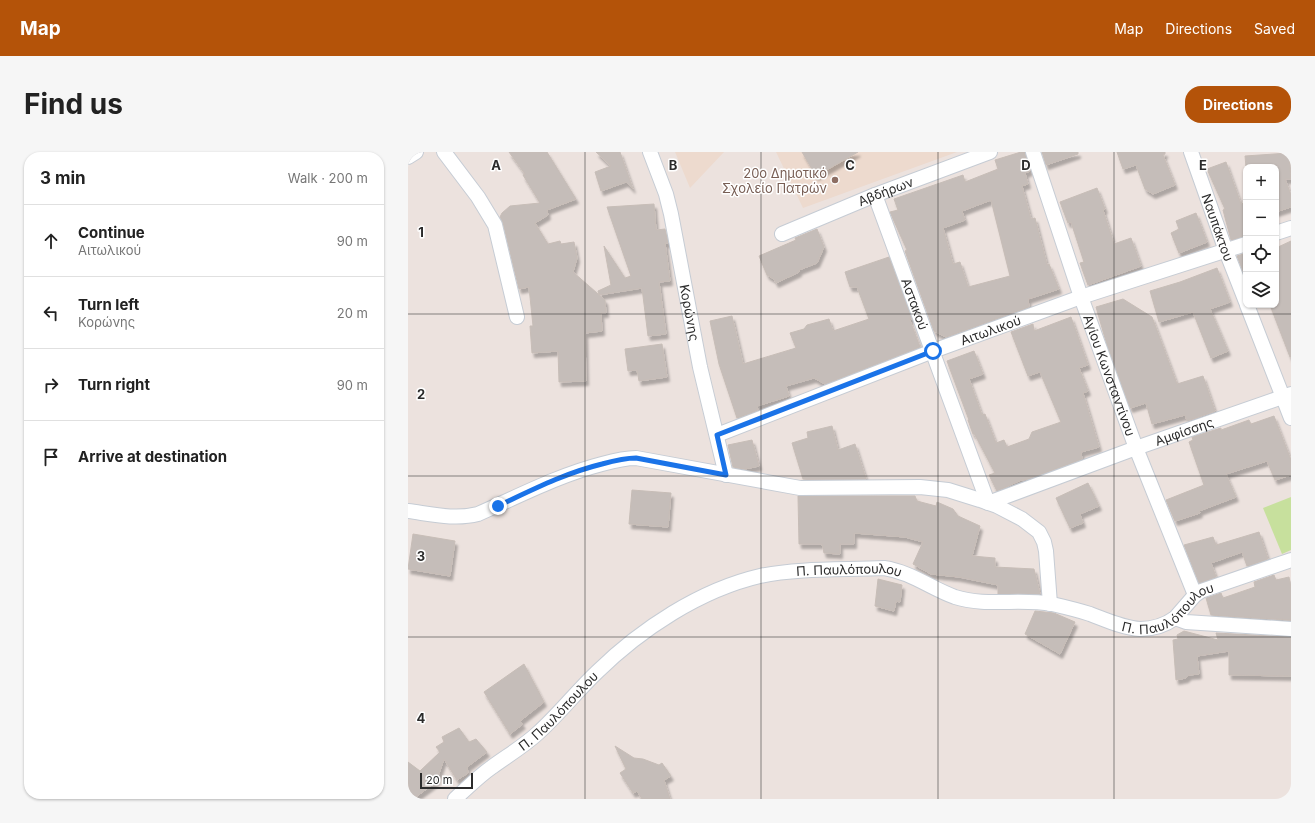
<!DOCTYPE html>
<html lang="en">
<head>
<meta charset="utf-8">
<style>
  body { margin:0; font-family:Inter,sans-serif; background:#f6f6f6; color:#222 }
  .controls { position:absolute; right:12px; top:12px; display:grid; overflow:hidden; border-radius:8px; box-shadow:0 1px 3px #0004 }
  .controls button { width:36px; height:36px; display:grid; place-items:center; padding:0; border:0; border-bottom:1px solid #e0e0e0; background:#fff; color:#222; font:20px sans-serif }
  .scale { position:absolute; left:12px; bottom:10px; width:53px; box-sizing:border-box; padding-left:4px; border:2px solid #2b2b2b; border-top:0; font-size:11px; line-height:14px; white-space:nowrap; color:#2b2b2b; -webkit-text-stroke:3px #fff; paint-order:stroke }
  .stop { position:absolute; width:12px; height:12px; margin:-9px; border:3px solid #1a73e8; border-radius:50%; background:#fff }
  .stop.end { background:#1a73e8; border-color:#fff; box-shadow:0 1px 4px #0008 }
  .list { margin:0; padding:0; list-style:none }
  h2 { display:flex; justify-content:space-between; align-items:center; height:52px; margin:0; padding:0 16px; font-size:17px }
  h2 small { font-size:13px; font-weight:400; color:#767676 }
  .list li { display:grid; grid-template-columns:26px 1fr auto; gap:12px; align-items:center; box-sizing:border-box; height:72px; padding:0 16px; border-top:1px solid #e0e0e0 }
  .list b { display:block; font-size:15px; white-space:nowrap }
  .list p { margin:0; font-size:13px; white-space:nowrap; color:#767676 }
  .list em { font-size:13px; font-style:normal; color:#767676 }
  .icon { flex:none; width:22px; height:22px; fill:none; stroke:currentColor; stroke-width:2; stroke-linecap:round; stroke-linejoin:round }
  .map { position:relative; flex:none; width:883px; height:647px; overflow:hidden; border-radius:16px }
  header { display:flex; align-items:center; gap:24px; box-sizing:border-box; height:56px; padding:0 20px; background:#b45309; color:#fff }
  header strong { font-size:19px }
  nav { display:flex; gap:22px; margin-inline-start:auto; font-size:14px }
  .intro { display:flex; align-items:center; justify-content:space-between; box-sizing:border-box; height:96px; padding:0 24px }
  h1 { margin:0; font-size:28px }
  .button { padding:10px 18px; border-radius:16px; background:#b45309; color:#fff; font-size:14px; font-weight:700 }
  main { display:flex; gap:24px; padding:0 24px }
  aside { flex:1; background:#fff; border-radius:16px; box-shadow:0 1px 3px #0004 }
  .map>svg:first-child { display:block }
</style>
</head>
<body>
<header>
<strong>Map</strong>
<nav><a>Map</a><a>Directions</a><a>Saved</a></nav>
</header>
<div class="intro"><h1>Find us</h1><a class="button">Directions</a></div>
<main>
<aside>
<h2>3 min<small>Walk · 200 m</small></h2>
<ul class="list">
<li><svg class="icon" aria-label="ahead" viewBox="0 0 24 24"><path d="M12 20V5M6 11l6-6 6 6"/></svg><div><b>Continue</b><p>Αιτωλικού</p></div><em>90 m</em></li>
<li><svg class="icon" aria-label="left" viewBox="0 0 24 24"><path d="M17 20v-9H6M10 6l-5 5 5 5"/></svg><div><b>Turn left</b><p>Κορώνης</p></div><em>20 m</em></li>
<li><svg class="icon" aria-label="right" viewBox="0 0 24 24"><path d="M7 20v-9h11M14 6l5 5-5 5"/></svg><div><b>Turn right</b></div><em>90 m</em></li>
<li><svg class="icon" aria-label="arrive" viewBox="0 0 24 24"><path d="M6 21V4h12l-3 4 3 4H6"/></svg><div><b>Arrive at destination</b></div></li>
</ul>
</aside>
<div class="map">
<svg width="883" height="647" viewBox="0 0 883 647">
  <defs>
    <filter id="shadow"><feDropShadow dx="2.5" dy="4.5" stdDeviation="1" flood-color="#0004"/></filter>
  </defs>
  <rect width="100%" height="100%" fill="#ece2de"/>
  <path fill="#eddace" d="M267,0H316L282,36Z
    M368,0H549L395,56Z"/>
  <path fill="#c7e09d" d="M883,345V398L874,402L855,356Z"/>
  <path fill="#c5bdb9" stroke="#c7bdb7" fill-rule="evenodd" filter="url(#shadow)" d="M101,0H139L168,47L139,58L140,63L127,71L140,92L152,89L153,92L166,90L169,106L165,120L197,148L198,161H193L194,179L177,181L178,229L151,230L150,199L124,201L122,174H125L121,135L111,137L95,71L92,65L94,61L102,54L132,51L115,23L117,22Z
    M188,0H212L225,37L218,30L193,39L187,20L203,14Z
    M394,0H450L408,24Z
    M613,0H617L622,19L617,21L620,32L614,34L623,67L627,66L639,113L641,112L651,137L620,147L621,155L538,185L526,179L497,99L499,98L482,60L490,58L486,47L555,23L557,30L590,17L587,8ZM583,48L602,124L560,135L552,110L545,112L535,76L557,68L554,59Z
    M634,0H670V2L638,13Z
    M709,0H757V2L755,3L767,33L745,42L737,37L728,13L715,17Z
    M881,1L883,27H877L883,43V55L868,60V15H838L837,4Z
    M818,10L833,52L838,50V84L823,88L815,58L817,57L799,17Z
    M689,36L697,57L695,58L706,92L723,86L733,114L680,133L672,111L676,110L663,70L660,71L652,50Z
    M246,52L248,78L257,77L260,91H257L262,129L251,130L258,182L240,184L234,136L191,143L190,139L203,133L196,94L217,126L223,124L199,55Z
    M788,61L799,90L771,101L763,81L771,77L768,69Z
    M409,77L416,95L409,111L391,118V120L368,131L366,127L359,123L351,104L388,88L387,86Z
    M883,89V205H882L862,153H868V96Z
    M838,101V124L837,125L829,104Z
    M481,105L504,167L501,166L512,195L417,232L406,226L378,234L381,244L349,254L350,258L329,266L311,212L302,169L324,164L335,212L388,196L382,181L396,177L399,173L421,167L425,179L461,167L449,135H442L437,120Z
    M809,116L822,150L802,157L820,199L803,206L785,160L751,170L742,139L772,130Z
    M715,147L744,165L769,232L795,224L807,259L779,269L777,263L744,272L738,251L722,256L699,193L688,155Z
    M663,165L680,213L671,216L680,239L675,241L691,295L673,300L674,307L669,309L621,327L613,328L589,339L581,323L587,321L566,281L565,282L560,268H561L539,209L566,199L575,222L561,227L574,263L577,262L588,291L596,288L599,295L621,287L624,280L653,270L632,220L620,224L603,180L625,172L626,179Z
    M254,192L259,225L231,229L229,218L220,219L217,197Z
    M866,264L883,308V323L867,328L859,309L818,322L828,345L791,359L792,361L767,369L758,348L796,333L781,290L785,288L784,285L813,276V278L841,268L843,272Z
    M424,274L430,298L447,292L458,327H395L384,291L400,286L399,280Z
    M344,288L351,314L337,317L325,315L320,293Z
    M680,331L691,354L672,362L675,371L662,376L648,346Z
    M224,338L263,341L260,375L221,372Z
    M390,344H507L509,349L528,354L529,350L545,357L550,364L572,374L564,404L587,406V415L626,417L632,442H590V433L551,425L523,422L505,412L515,390L497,385L446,381V392H432V402L416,401L414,392H391Z
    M851,380L860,407L839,414L834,400L803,411L808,425L791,431L776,393L805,385L808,393Z
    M5,382L47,389L42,424L0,417Z
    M866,423L868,428L881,425L883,436V468L803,463L798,446L813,441L815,446L847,435L846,430Z
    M470,427L494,433L492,450L488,449L486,459L467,454Z
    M627,459L646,461L667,470L652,502L617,482Z
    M776,479L810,488L808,481L883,485V524L821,523V499L789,504L791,522L781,523L778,526L768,528L765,488L770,487L769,483Z
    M116,512L136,550L112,569L115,572L102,582L76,540Z
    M51,576L61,590L68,587L79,600L59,615L60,621L49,628L36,607L28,630L5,647H0V610L12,619L32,600L28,595L36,590L34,585Z
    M207,594L226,606L235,607L251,613L254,611L263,624L256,628L262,647H234L229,639L225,641L212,621L218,617Z"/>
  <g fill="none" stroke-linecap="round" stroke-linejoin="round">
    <g stroke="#c6ccd4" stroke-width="16">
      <g id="street">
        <path d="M36,0L70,45L87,73L109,165"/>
        <path id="s1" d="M242,0L258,42L263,62L292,215L318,323"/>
        <path id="s2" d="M625,0L673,145L728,296L787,443"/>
        <path id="s3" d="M783,0L818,99L838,150"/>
        <path d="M0,5L8,0"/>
        <path id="s4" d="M467,43L580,351L728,296L883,242"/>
        <path d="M868,81L883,76"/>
        <path id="s5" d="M374,82L467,43L582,0"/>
        <path d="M839,153L883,266"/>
        <path id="s6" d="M309,283L525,199L673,145L838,92"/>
        <path d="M0,359C23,362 47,368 70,362C111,344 151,323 194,312C205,309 216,306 228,306L392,336L512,335L540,338L572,348L589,354L614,367L631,380L636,390L638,399L642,452"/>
        <path d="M767,466L778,470L883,477"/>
        <path id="s7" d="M47,647C59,636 71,624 84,615C99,604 116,594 130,581C151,562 169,539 189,520C233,477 292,438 352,424C390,416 437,418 476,416C503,420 522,436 547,445C578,455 612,446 644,452C657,455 670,458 682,462C698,468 715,476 732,477C745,477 756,474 767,466L787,443L793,439L883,408"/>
      </g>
    </g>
    <use href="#street" stroke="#fff" stroke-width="14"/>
  </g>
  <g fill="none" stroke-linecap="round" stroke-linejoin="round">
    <path stroke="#1a73e8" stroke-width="5" d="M90,354C124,338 157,321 194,312C205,309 216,306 228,306L318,323L309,283L525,199"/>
  </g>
  <path fill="none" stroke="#2b2b2b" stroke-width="1" stroke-opacity="0.55" d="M177,0V647M353,0V647M530,0V647M706,0V647M0,162H883M0,324H883M0,485H883"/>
  <circle fill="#8d6e63" stroke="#fff" stroke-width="1.5" cx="427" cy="28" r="4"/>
  <g text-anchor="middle" stroke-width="3" stroke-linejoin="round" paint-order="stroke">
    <g font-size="13" fill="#785e54" stroke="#fff" text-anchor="end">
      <text x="419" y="26">20ο Δημοτικό<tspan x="419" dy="15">Σχολείο Πατρών</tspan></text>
    </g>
    <g font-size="13" fill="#2b2b2b" stroke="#fff">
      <text dy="5" stroke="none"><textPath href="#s5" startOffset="112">Αβδήρων</textPath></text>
      <text dy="5" stroke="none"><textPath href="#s3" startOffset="80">Ναυπάκτου</textPath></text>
      <text dy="5" stroke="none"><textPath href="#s4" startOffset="116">Αστακού</textPath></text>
      <text dy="5" stroke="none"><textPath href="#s1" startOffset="166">Κορώνης</textPath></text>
      <text dy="5" stroke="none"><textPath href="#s6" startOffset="293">Αιτωλικού</textPath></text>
      <text dy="5" stroke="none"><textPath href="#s2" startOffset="236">Αγίου Κωνσταντίνου</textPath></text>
      <text dy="5" stroke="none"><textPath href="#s4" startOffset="537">Αμφίσσης</textPath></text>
      <text dy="5" stroke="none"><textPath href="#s7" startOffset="472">Π. Παυλόπουλου</textPath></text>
      <text dy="5" stroke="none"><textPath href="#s7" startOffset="808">Π. Παυλόπουλου</textPath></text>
      <text dy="5" stroke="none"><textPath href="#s7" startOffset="136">Π. Παυλόπουλου</textPath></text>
    </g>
  </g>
  <g font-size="13" text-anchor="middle" font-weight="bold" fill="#2b2b2b" stroke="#fff" stroke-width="3" stroke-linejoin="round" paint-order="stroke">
    <text x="88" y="18">A</text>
    <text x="265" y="18">B</text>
    <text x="442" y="18">C</text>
    <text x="618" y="18">D</text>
    <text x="795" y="18">E</text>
    <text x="13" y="85">1</text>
    <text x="13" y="247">2</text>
    <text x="13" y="409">3</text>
    <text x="13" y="571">4</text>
  </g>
</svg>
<div class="controls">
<button>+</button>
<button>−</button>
<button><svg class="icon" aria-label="locate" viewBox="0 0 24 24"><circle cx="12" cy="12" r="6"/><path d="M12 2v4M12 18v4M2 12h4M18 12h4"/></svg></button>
<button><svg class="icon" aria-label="layers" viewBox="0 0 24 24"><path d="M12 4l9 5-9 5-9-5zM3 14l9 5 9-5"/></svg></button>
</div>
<div class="scale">20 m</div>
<div class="stop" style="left:525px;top:199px"></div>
<div class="stop end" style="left:90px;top:354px"></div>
</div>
</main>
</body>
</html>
